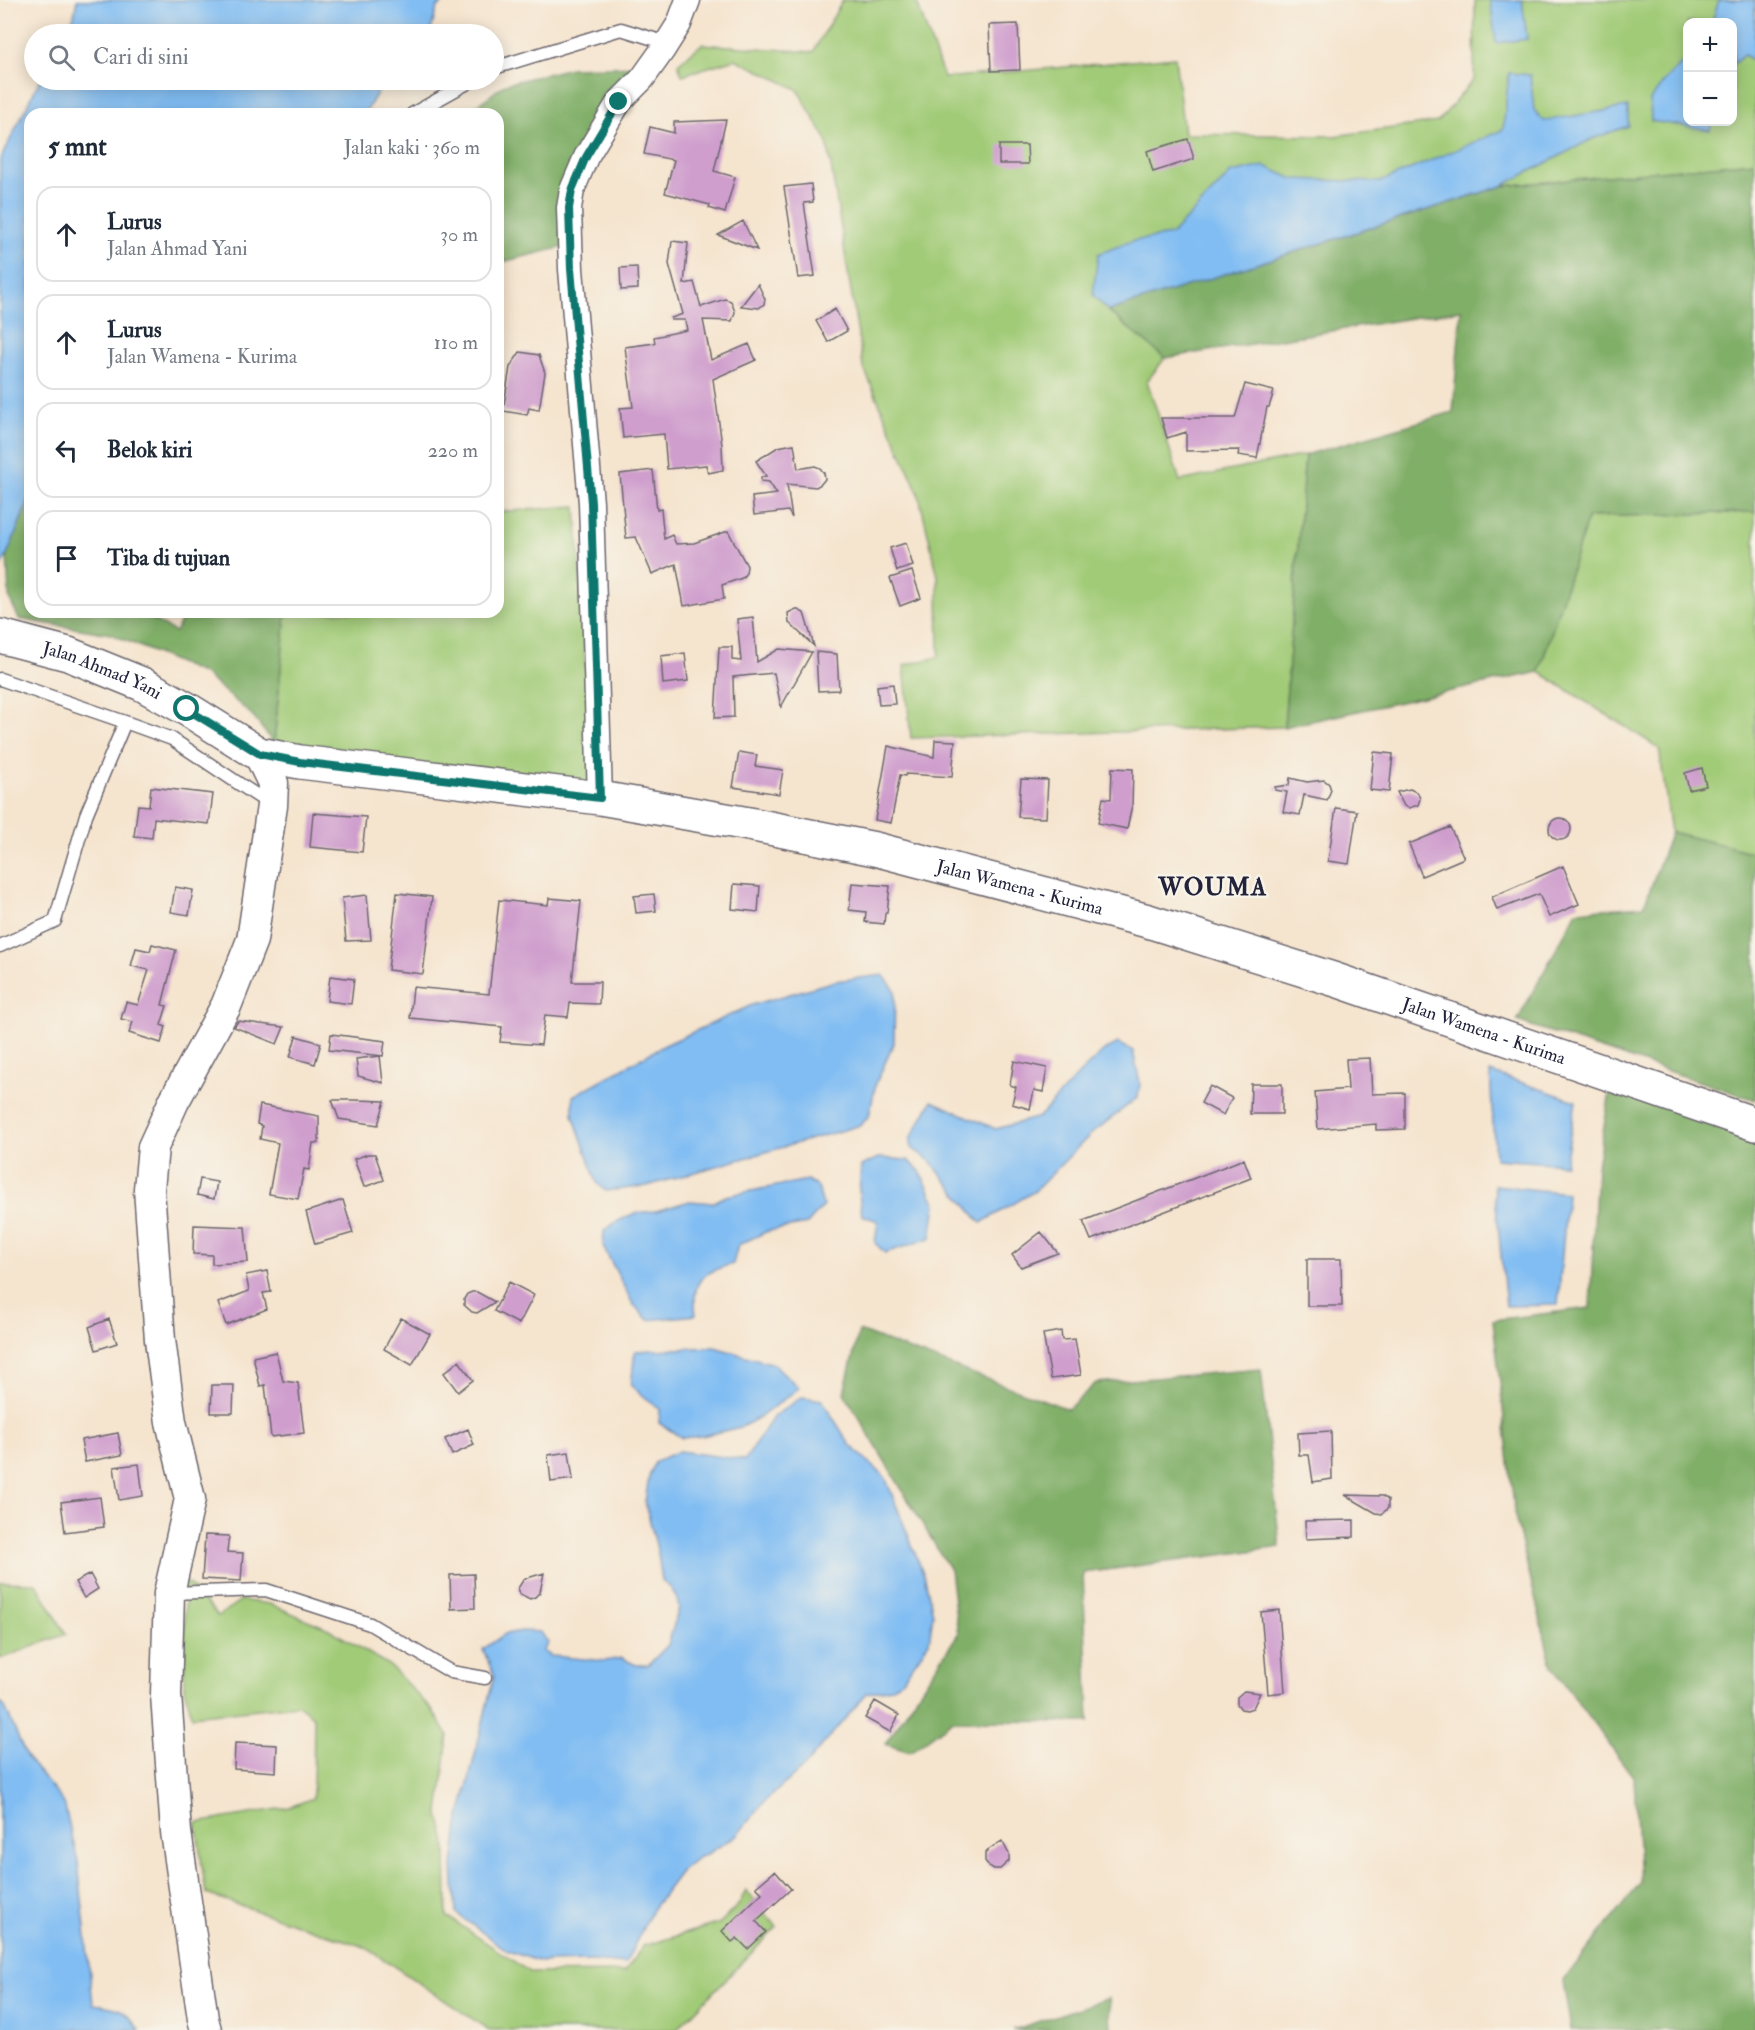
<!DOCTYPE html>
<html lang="id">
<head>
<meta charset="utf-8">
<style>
  body { margin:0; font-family:"IM FELL Double Pica",serif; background:#f2f2f3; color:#1f2937 }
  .controls { position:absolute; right:18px; top:18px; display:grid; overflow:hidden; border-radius:12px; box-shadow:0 3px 15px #0003 }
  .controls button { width:54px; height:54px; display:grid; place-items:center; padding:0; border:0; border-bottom:2px solid #e0e1e3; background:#fff; color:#1f2937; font:30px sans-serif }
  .stop { position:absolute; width:18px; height:18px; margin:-14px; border:4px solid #0f766e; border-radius:50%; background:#fff }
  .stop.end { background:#0f766e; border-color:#fff; box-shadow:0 2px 6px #0008 }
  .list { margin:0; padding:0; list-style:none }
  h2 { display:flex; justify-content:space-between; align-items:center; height:78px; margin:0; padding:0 24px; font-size:26px }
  h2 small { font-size:20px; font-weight:400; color:#747a83 }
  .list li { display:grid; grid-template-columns:39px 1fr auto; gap:18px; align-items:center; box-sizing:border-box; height:96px; margin:0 12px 12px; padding:0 12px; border:2px solid #e0e1e3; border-radius:18px }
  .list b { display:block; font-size:22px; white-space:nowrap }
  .list p { margin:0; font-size:20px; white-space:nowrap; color:#747a83 }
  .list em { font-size:20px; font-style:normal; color:#747a83 }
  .icon { flex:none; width:33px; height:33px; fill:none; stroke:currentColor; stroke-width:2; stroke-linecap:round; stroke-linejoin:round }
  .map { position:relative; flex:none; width:1755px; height:2030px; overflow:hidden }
  .search { position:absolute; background:#fff; box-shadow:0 3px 15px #0003; left:24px; top:24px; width:480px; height:66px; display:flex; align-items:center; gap:15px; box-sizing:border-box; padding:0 21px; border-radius:33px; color:#747a83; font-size:22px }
  .panel { position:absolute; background:#fff; box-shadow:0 3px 15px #0003; left:24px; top:108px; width:480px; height:510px; border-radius:18px }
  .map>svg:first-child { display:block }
</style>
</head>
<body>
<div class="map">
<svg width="1755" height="2030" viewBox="0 0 1755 2030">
  <rect width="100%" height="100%" fill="#f7f3e8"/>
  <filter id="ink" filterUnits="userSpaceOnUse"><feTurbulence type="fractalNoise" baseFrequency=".0167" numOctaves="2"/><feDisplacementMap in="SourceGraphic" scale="12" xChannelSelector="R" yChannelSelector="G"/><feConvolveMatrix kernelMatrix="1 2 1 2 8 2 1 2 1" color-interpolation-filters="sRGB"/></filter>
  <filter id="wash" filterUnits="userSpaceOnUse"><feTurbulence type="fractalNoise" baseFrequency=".008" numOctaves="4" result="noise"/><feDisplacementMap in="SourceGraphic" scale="24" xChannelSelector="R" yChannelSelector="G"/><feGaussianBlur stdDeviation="1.35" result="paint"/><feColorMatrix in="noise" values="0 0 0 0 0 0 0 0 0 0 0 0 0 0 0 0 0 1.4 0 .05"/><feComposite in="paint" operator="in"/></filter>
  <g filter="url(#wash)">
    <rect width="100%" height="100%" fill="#f5e4ce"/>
    <path fill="#a1cb77" stroke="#627659" stroke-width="1.5" fill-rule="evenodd" d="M843,0H916L944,78L1175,57L1184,134L1334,136L1438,122L1474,79L1475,0H1755V162L1503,186L1109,312L1165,358L1147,381L1180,481L1305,455L1284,727L911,738L904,665L939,657L938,576L918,492L863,366L827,141L797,89L735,59L682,75L678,64L702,44L813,52ZM1688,22H1732V122H1688Z
      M576,506L593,791L274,744L286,612H498V512Z
      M1755,512V853L1671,832L1659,748L1539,672L1588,517Z
      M0,1582L36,1583L66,1634L0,1659Z
      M185,1582L189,1584L218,1616L241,1600L270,1604L329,1629L390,1666L432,1710L448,1735L439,1814L446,1843L447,1916L531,1973L625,1972L643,1946L720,1923L739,1904L746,1890L777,1927L676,2030H489L365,1947L206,1894L196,1823L290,1807L313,1798L314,1717L298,1705L192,1716L184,1688Z"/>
    <path fill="#80af68" stroke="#516852" stroke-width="1.5" d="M640,66L574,181L576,244L498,263V114H466L505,84L571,68Z
      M1755,162V512L1588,517L1539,672L1284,727L1305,455L1453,412L1461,310L1165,358L1108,311L1503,186Z
      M30,497V612H140L175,632L187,612H286L274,744L252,715L204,674L111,634L19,619L9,597L7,555Z
      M1671,832L1755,853V1100L1517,1021L1577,911L1644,906Z
      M1611,1087L1755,1135V2030H1571L1563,1981L1640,1883L1634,1778L1552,1667L1515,1516L1493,1320L1590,1308L1597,1166Z
      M859,1331L1068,1409L1096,1383L1261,1369L1280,1547L1083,1573L1089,1722L952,1721L910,1752L885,1744L958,1634L950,1570L844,1393Z
      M1109,1998L1111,2030H1013Z"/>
    <path fill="#81bdf3" stroke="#527097" stroke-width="1.5" d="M77,0H446L437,8L431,30L420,34H64L74,16Z
      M1490,0H1522L1527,39L1496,43Z
      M1719,0H1755V61L1744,55L1733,64L1732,22H1712Z
      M1687,59L1688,122H1712L1710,130L1651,121L1650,100L1665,80Z
      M1509,73L1530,75L1534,110L1544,121L1628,107V126L1592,139L1502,186L1108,311L1093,295L1098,254L1132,241L1171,235L1231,173L1265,166L1293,179L1380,182L1503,130Z
      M40,80H376L377,93L367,110L358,114H30V497L7,555L0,568V160Z
      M883,975L895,990L894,1043L876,1083L869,1116L861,1125L647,1186L606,1191L597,1183L573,1115V1096L665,1045L752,1005L835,981Z
      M1118,1043L1133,1051L1140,1083L1138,1097L1090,1135L1035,1191L981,1223L930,1161L912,1148L910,1139L932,1101L996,1129L1039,1117L1081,1072L1105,1050Z
      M1490,1072L1576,1101L1565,1164L1495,1159Z
      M878,1158L908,1160L920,1171L936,1204L931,1238L885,1253L875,1243L878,1221L862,1215L859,1193L861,1166Z
      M807,1180L818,1187L823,1206L807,1224L768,1231L738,1245L733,1264C701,1272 691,1281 696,1315L648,1320L633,1304L603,1246L604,1231L616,1222L635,1213L656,1211L690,1201L712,1203L726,1196Z
      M1494,1185L1567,1193L1558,1305L1506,1306Z
      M714,1347L774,1364L799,1388L759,1418L741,1427L702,1436L682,1438L659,1423L660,1409L631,1386L635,1351Z
      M802,1397L822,1400L850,1445L885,1477L925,1578L933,1614L929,1642L904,1678L891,1688L867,1693L803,1768L766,1800L737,1835L709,1853L697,1858L683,1869L652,1910L625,1964L593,1961L541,1962L508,1951L456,1913L453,1866L458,1825L494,1676L483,1649L505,1634L522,1631L541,1632L548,1643L543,1651L551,1656L605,1661L622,1658L636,1665H648L668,1645L679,1608L677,1599L670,1587L662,1581L658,1553L645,1502L649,1477L655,1462L679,1451L745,1460L774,1416Z
      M0,1702L5,1707L26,1756L64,1803L78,1862L93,2004C118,2007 126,2008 139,2030H0Z"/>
    <g id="blocks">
      <path fill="#cf9ecd" d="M1018,24L1020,70L991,71L989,25Z
        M726,120L714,171L735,177L725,213L709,208L710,205L665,193L674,160L644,154L650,127L674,133V122Z
        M1188,139L1194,159L1153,172L1147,151Z
        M999,145H1027L1028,164H999Z
        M811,184L813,202L804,203L815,276L798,278L784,187Z
        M743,221L757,250L718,235Z
        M672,241L688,243L684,284L694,282L701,307L725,299L731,301L735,312L732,321L703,320L711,360L749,344L756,360L713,379L722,445L723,470L708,473L706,465L667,469L664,434L623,438L620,408L633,407L625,347L655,343L654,337L687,330L685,320H671V318L683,314L669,264Z
        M637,267L638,289L621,290L620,268Z
        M758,284L765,299L764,304L759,308L741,306Z
        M835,309L847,331L828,342L816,321Z
        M520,352L539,355L545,373L539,410L529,408L527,415L503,411L510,367Z
        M1245,384L1274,391L1269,407H1267L1257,458L1238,455L1239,450L1186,451V432L1167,438L1161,418H1235Z
        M794,444L798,469L815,466L820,468L824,473L825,479L821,484L816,487L787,484L792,518L788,511L754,515L752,497L777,494L769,482L761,481V477L766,476L756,461L778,447Z
        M653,470L657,510L661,509L664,539L672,535L676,544L694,543L728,531L747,566L746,573L742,578L722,585L724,599L684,606L676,564L652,574L636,537L626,538L620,474Z
        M906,543L913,566L897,571L890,548Z
        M912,571L921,598L900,606L890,578Z
        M796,609L804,613L814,646L789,623L788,613Z
        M753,617L757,662L779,649L812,652L781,707L774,673L733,677L734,717L715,718L719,647H732V660L741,661L737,619Z
        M816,652L837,654L839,690L818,691Z
        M685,653L688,681L663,684L661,656Z
        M893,684L895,704L879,705L877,686Z
        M935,740L955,741L952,777L906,774L905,776L900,775L891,823L875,820L888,746L934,757Z
        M739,752L757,755L755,766L783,770L779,794L733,787Z
        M1374,752L1393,754L1389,792L1370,790Z
        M1112,768L1133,769L1132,805L1127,829L1098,823L1103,798L1111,799Z
        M1702,768L1706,786L1689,790L1685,773Z
        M1290,778L1307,782L1324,780L1329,784L1331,790L1327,800L1304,795L1300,815L1283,812L1287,792L1275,790V787L1289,785Z
        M1021,779L1048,780L1046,818L1018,817Z
        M151,787L213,794L209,824L154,818L152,838L134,836L138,805L149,806Z
        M1410,789L1418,793L1420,799L1418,805L1409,808L1404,806L1397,792Z
        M1336,808L1357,811L1349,864L1328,861Z
        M313,813L366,817L362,852L310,847Z
        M1549 829a11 11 0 1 1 22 0a11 11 0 1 1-22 0Z
        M1450,827L1464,858L1422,876L1409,844Z
        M1563,866L1579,904L1549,917L1539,894L1497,910L1492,897Z
        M852,883L890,886L887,913H885L884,924L865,922L866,912L849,910Z
        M734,884L760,886L758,912L732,909Z
        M175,887L193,890L189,915L171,912Z
        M397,893L432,897L423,974L388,970Z
        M654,894L656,911L636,913L634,896Z
        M367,895L371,940L346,941L342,898Z
        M549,898L581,901L572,982H600L599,1004L570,1003L568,1017L545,1015L541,1045L500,1042L502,1027L410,1018L413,987L489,994L499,900L548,905Z
        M152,944L176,950L162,1005L167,1006L161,1025L166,1027L161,1043L129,1033L133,1022L121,1019L126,1002L138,1005L149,970L131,966L136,948L150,951Z
        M330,976L354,979L351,1004L327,1001Z
        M238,1021L284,1027L277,1044L234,1027Z
        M331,1034L385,1041L383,1056L329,1050Z
        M296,1036L321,1043L315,1064L290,1057Z
        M380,1056L383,1083L358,1076L356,1059Z
        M1370,1058L1372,1094L1405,1093V1129L1376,1130V1124L1318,1129L1315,1092L1348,1089L1346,1059Z
        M1014,1061L1047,1068L1043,1092L1034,1090L1030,1109L1012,1104L1016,1087L1010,1085Z
        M1251,1084H1282V1114H1250Z
        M1210,1086L1232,1098L1223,1115L1201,1103Z
        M332,1100H355L385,1101L378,1125L339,1119Z
        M260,1105L319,1116V1143H313L309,1170L304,1169L298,1199L269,1194L278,1143L260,1139L262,1126L257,1124Z
        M368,1154H375L384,1180L364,1187L354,1159Z
        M1244,1159L1251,1178L1091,1240L1083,1221Z
        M200,1179L217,1182L214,1199L197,1195Z
        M343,1200L353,1233L315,1244L306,1212Z
        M194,1225L245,1227L248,1262L212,1264V1255L193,1254Z
        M1041,1232L1058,1253L1021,1267L1012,1255Z
        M1307,1259H1341L1342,1306H1307Z
        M267,1271L271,1292L263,1293L267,1309L226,1325L218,1303L249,1291L246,1275Z
        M509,1282L534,1295L519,1324L494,1311Z
        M472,1292H477L495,1302L477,1313L472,1312L464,1305V1299L467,1294Z
        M401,1318L430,1334L412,1365L384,1349Z
        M109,1319L117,1343L96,1350L89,1327Z
        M1061,1331L1062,1340L1075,1339L1081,1375L1051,1379L1043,1334Z
        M276,1352L283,1381L298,1383L304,1433L271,1437L265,1385L260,1386L253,1357Z
        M459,1361L473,1380L458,1392L444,1373Z
        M212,1385H234L233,1413H211Z
        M468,1429L474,1445L452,1455L445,1439Z
        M1331,1431L1332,1479L1313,1482L1309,1455H1299L1298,1433Z
        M118,1433L122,1455L85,1462L81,1440Z
        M569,1452L573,1479L551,1482L548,1455Z
        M139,1464L143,1496L119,1500L114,1467Z
        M1345,1495L1382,1496L1388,1500V1508L1382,1514L1376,1513Z
        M100,1497L104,1527L65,1532L61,1502Z
        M1354,1520V1537L1306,1539L1305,1521Z
        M205,1535L229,1536L227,1552L243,1553L241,1581L202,1579Z
        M544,1573L540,1592L535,1597L530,1599L520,1594L518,1588L524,1579Z
        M90,1574L98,1589L84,1598L75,1582Z
        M474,1574L475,1608L451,1609L450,1575Z
        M1279,1610L1285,1692L1268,1694L1261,1612Z
        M1244,1691L1260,1693L1253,1708L1247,1710L1241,1709L1237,1704V1697Z
        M875,1701L899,1715L890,1732L865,1718Z
        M235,1743L277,1745L276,1772L234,1769Z
        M1002,1841L1009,1854V1861L1000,1869H994L989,1866L985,1861V1854L989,1849Z
        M775,1871L791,1889L756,1921L766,1932L748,1949L737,1938L732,1942L722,1931L762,1893L756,1887Z"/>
    </g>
  </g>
  <g filter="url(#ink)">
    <use href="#blocks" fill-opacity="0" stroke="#6c666e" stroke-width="1.5"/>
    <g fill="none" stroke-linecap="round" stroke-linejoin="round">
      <g stroke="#6c666e" stroke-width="15">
        <path id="service" d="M494,68L621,29L657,40L662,51
          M412,114L473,80
          M0,679L125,722
          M0,946L55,921L86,815L125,722L172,739L271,805
          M170,1593L266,1590L370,1624L451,1672L485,1678"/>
      </g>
      <g stroke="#6c666e" stroke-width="27">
        <path id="minor" d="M600,798L591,503L571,269L569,208L572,190L586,157L619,102L642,79L662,51L679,24L688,0"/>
      </g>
      <g stroke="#6c666e" stroke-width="33">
        <path id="tertiary" d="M206,2030L203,2019L176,1832L166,1695L169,1593L190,1499L171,1422L160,1340L149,1189L153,1147L174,1101L226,1006L252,940L272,806L273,783L259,754"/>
      </g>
      <g stroke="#6c666e" stroke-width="36">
        <g id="secondary">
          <path id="s1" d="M0,636L68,654L142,684L187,709L259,754L300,762L600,798L749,824L875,849L1148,921L1336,980L1755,1124"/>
        </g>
      </g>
      <use href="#service" stroke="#fff" stroke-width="12"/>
      <use href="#minor" stroke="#fff" stroke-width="24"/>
      <use href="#tertiary" stroke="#fff" stroke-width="30"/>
      <use href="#secondary" stroke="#fff" stroke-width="33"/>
    </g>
  </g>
  <g fill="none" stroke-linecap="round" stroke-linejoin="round" filter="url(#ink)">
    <path stroke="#0f766e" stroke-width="8" d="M187,709L260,754L300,762L600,798L591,503L571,269L569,208L572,190L586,157L619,102"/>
  </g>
  <g text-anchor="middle" stroke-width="5" stroke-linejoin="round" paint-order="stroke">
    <g font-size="18" fill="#22223b" stroke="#f7f3e8">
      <text dy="6" stroke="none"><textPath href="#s1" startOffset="108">Jalan Ahmad Yani</textPath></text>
      <text dy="6" stroke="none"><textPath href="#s1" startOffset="1060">Jalan Wamena - Kurima</textPath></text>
      <text dy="6" stroke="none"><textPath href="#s1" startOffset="1546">Jalan Wamena - Kurima</textPath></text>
    </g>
    <g font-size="24" font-weight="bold" letter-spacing="1.5" fill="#22223b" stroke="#f7f3e8">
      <text x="1213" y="895">WOUMA</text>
    </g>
  </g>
</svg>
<div class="controls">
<button>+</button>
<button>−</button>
</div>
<div class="stop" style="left:187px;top:709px"></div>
<div class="stop end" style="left:619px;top:102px"></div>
<div class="search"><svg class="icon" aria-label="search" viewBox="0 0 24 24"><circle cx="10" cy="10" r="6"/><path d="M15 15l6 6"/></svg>Cari di sini</div>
<section class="panel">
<h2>5 mnt<small>Jalan kaki · 360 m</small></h2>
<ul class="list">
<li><svg class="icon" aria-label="ahead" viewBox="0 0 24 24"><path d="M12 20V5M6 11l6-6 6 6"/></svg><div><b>Lurus</b><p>Jalan Ahmad Yani</p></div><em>30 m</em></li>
<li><svg class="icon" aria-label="ahead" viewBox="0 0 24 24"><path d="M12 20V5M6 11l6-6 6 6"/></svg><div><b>Lurus</b><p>Jalan Wamena - Kurima</p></div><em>110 m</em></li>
<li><svg class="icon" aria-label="left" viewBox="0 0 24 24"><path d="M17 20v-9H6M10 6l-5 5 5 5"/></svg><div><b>Belok kiri</b></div><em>220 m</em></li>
<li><svg class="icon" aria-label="arrive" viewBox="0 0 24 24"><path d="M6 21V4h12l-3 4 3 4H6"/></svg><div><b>Tiba di tujuan</b></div></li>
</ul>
</section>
</div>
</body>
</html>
